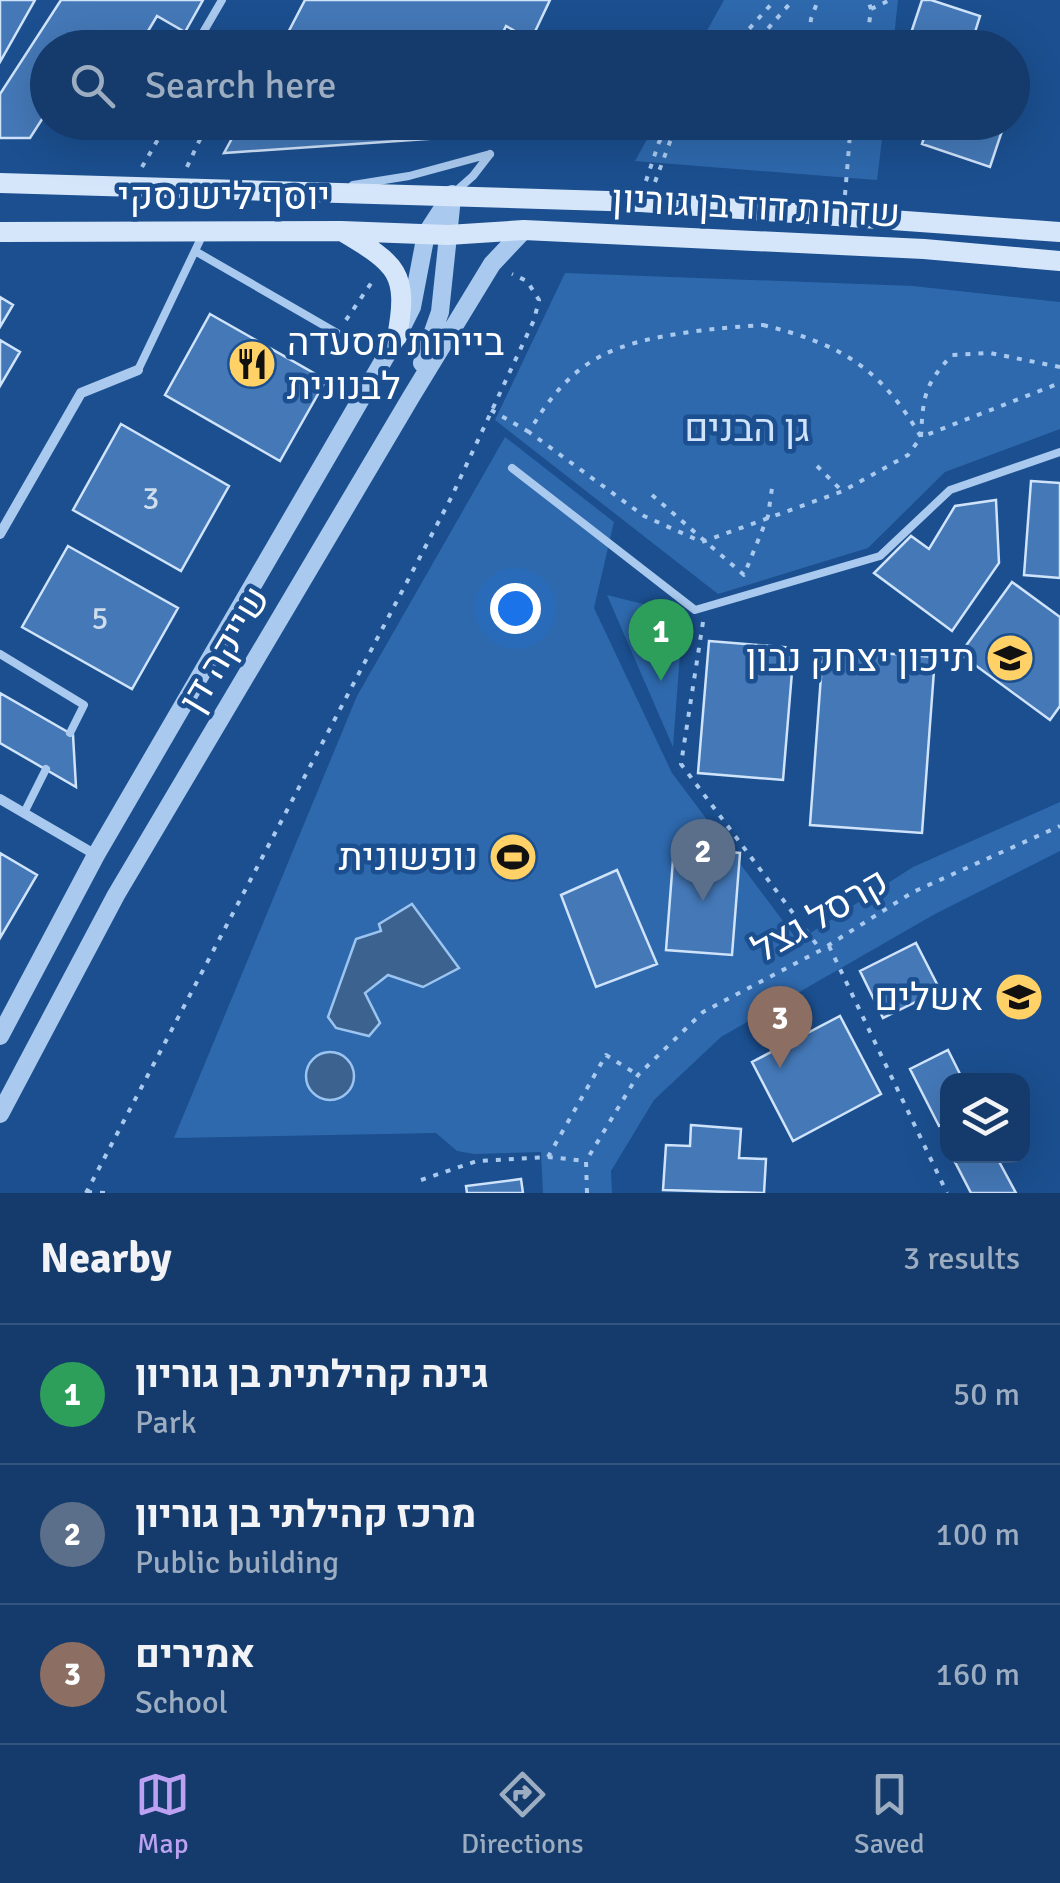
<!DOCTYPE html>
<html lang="en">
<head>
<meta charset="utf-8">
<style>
  body { margin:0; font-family:Signika,Heebo,sans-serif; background:#1d4271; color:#f1f3f6 }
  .controls { position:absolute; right:30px; bottom:30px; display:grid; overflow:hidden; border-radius:20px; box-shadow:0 10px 40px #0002 }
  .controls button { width:90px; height:90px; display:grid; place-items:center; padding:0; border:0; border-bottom:2px solid #33557e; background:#143b6b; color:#f1f3f6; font:50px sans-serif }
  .you { position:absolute; left:515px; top:608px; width:35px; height:35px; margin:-25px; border:8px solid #fff; border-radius:50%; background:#1a73e8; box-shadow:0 0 0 15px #1a73e833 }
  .badge { display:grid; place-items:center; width:65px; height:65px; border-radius:50%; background:#bca0f2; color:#fff; font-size:32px; font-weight:700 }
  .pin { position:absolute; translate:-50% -82px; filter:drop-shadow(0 2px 5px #0008) }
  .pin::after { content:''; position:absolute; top:52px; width:35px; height:30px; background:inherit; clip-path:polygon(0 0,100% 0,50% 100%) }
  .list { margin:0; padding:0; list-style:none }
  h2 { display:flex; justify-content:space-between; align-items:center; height:130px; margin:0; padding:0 40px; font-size:42px }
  h2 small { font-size:32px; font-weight:400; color:#9dadc1 }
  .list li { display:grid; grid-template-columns:65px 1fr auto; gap:30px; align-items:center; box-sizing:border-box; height:140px; padding:0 40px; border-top:2px solid #33557e }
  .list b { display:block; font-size:38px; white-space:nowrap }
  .list p { margin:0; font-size:32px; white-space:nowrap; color:#9dadc1 }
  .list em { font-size:32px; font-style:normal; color:#9dadc1 }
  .icon { flex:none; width:55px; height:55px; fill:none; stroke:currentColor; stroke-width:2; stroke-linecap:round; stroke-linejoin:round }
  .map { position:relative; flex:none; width:1060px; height:1193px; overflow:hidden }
  .search { position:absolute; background:#143b6b; box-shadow:0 10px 40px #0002; left:30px; right:30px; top:30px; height:110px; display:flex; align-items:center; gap:25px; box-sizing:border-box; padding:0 35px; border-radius:55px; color:#9dadc1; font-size:38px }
  .sheet { height:550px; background:#143b6b }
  nav { display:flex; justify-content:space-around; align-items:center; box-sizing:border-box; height:140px; border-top:2px solid #33557e; background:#143b6b; font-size:28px; color:#9dadc1 }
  nav a { display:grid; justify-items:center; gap:5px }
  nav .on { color:#bca0f2 }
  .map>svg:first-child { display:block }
</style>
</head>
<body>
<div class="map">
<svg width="1060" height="1193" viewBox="0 0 1060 1193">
  <rect width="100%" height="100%" fill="#1b4f8f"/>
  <path fill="#2e69ad" d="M724,0H898L893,47H698Z
    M656,123H884L877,180L635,161Z
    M565,273L913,286L1060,302V429L945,472L868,548L718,594L495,420Z
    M505,437L614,522L594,608L672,773L798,941L913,867L1060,802V851L935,914L721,1037L654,1100L611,1171L612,1193H543L541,1152L474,1154L457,1151L436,1133L174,1138L357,696Z
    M607,595L683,614L673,747Z"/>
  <path fill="#3c6290" stroke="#9cc4f0" stroke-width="2.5" d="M412,904L459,968L423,987L388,975L365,993L380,1023L369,1036L336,1028L328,1017L356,939L381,931L379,924Z
    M306 1076a24 24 0 1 1 48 0a24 24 0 1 1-48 0Z"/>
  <path fill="#4478b7" stroke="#cfe3fa" stroke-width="2.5" d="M0,0H35L0,62Z
    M61,0H203L185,32L157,16L138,48H48V110L30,138H0V94Z
    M305,0H550L531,40L506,26L496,48H280Z
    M922,0H931L980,16L970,48H906Z
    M241,122H462L455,137L224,153Z
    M929,122H1005L990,167L922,144Z
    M0,297L13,305L0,327Z
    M210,314L326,380L280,461L165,395Z
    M0,340L20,352L0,386Z
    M121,424L229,486L181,571L73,510Z
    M1031,481L1060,483V578L1024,575Z
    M996,500L999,563L952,631L874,573L911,536L929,549L955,506Z
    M68,546L178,608L132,689L22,627Z
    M1012,582L1060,617V706L1050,720L960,654Z
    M709,641L794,648L783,780L698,773Z
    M823,649L935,657L922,833L810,825Z
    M0,693L73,735L76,787L0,743Z
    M674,847L740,853L732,955L666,950Z
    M0,853L37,875L0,938Z
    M617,870L657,964L596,987L561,895Z
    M916,943L940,990L883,1018L860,971Z
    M840,1016L881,1094L793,1141L752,1062Z
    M948,1050L963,1080H948V1122L939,1126L910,1069Z
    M691,1125L741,1129L739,1158L766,1159L764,1193L663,1190L666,1145L690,1146Z
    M963,1156H996L1016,1193H971L954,1160Z
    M521,1179L523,1193H467L466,1186Z"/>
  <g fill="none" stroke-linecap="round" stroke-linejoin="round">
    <path stroke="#a9c9ee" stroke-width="4" stroke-dasharray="5 8" stroke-linecap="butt" d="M871,9L890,0
      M732,48L775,0
      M751,48L793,0
      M808,48L811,19L818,0
      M866,48L871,9L868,0
      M789,122L794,127L851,132
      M142,167L168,122
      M187,167L202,135
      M646,181L659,142L674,122
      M655,182L671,139L685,122
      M845,195L851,122
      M346,320L374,279
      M763,325C840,344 880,367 921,437L908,455L843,491L702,542L644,516L529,432C547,401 570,371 603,355C644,334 717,328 763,325Z
      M1060,367L990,353L952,355C924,385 923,397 921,437L1060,383
      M491,410L529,432
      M817,466L842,491
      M652,495L744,575L768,516L773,481
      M703,622L681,764L820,949
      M829,946L947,1193
      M548,1157L606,1055L638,1075
      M421,1180L477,1161L548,1157L586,1161
      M87,1192L107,1193
      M86,1193L451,498L534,320L539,300L527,281L512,274
      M587,1193L586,1161L638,1075L703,1012L821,950L913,892L1060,826"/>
    <path stroke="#a9c9ee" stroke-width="8" d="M194,48L222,0
      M107,122L128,126L138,122
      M353,185L409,176L490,154
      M456,191L473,176L490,154
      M195,251L337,333
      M138,370L203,234
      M512,468L695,610L880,556L950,490L1060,452
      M0,654L84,705L70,733
      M24,813L46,769"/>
    <path stroke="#a9c9ee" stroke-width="10" d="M0,534L81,393L138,370
      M0,799L96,855"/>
    <path stroke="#a9c9ee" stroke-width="18" d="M422,363L440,312L452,198
      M0,1036L96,855L397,337L412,307L426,234L452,194
      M0,1114L116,895L411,397L492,264L524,230"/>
    <path stroke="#d6e6fa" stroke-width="20" d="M0,183L641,202L1060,232
      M0,232L341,231L448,235L524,230L924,249L1060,261
      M343,232C397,264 409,273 397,337"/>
  </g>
  <defs>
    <g id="restaurant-disc" transform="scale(2.5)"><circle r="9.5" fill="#ffd166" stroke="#1b4f8f"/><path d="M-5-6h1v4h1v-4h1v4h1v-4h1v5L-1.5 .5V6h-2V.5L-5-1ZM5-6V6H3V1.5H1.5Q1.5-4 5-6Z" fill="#111"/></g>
    <g id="school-disc" transform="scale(2.5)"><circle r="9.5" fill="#ffd166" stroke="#1b4f8f"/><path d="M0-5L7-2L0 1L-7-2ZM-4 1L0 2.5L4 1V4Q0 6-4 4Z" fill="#111"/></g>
    <g id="stadium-disc" transform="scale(2.5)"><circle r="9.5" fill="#ffd166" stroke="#1b4f8f"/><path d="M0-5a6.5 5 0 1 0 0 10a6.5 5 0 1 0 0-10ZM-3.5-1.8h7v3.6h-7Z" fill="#111"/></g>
  </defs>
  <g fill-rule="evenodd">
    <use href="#restaurant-disc" x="252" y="364"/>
    <use href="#school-disc" x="1010" y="658"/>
    <use href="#stadium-disc" x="513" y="857"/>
    <use href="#school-disc" x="1019" y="997"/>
  </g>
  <g text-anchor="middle" stroke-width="9" stroke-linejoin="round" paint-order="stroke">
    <g font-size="32" fill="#d0dded">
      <text x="151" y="509">3</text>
      <text x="100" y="629">5</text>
    </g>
    <g font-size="38" fill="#fff" stroke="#1b4f8f">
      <text x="224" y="209">יוסף לישנסקי</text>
      <text transform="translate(756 206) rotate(3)" y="13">שדרות דוד בן גוריון</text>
      <text transform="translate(224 649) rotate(-59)" y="13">שייקה דן</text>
      <text transform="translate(820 915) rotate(-30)" y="13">קרסל גצל</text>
    </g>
    <g font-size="38" fill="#fff" stroke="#1b4f8f" text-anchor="end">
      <text x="287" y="355" text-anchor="start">ביירות מסעדה<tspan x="287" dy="44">לבנונית</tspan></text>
      <text x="975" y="671">תיכון יצחק נבון</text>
      <text x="478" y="870">נופשונית</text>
      <text x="984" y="1010">אשלים</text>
    </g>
    <g font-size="38" fill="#cfe3fa" stroke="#1b4f8f">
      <text x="747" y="441">גן הבנים</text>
    </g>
  </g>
</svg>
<div class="controls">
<button><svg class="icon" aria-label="layers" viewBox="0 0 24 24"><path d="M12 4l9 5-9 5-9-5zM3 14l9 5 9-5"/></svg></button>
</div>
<div class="you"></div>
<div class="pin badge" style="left:661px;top:681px;background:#2e9e5b">1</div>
<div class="pin badge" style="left:703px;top:901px;background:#5c6f8a">2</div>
<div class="pin badge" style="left:780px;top:1068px;background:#8d6e63">3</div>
<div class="search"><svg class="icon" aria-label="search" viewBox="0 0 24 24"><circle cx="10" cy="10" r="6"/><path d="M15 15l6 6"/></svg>Search here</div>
</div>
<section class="sheet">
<h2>Nearby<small>3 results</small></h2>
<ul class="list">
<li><span class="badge" style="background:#2e9e5b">1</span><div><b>גינה קהילתית בן גוריון</b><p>Park</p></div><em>50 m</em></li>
<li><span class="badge" style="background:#5c6f8a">2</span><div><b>מרכז קהילתי בן גוריון</b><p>Public building</p></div><em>100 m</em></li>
<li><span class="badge" style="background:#8d6e63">3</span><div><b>אמירים</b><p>School</p></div><em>160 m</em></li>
</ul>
</section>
<nav>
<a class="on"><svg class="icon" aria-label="map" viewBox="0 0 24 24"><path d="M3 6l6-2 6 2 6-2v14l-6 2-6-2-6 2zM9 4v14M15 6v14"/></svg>Map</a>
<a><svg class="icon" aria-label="directions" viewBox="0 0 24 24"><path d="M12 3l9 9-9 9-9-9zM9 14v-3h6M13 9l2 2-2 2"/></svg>Directions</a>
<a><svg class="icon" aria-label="saved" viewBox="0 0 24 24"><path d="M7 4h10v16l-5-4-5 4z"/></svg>Saved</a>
</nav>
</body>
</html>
